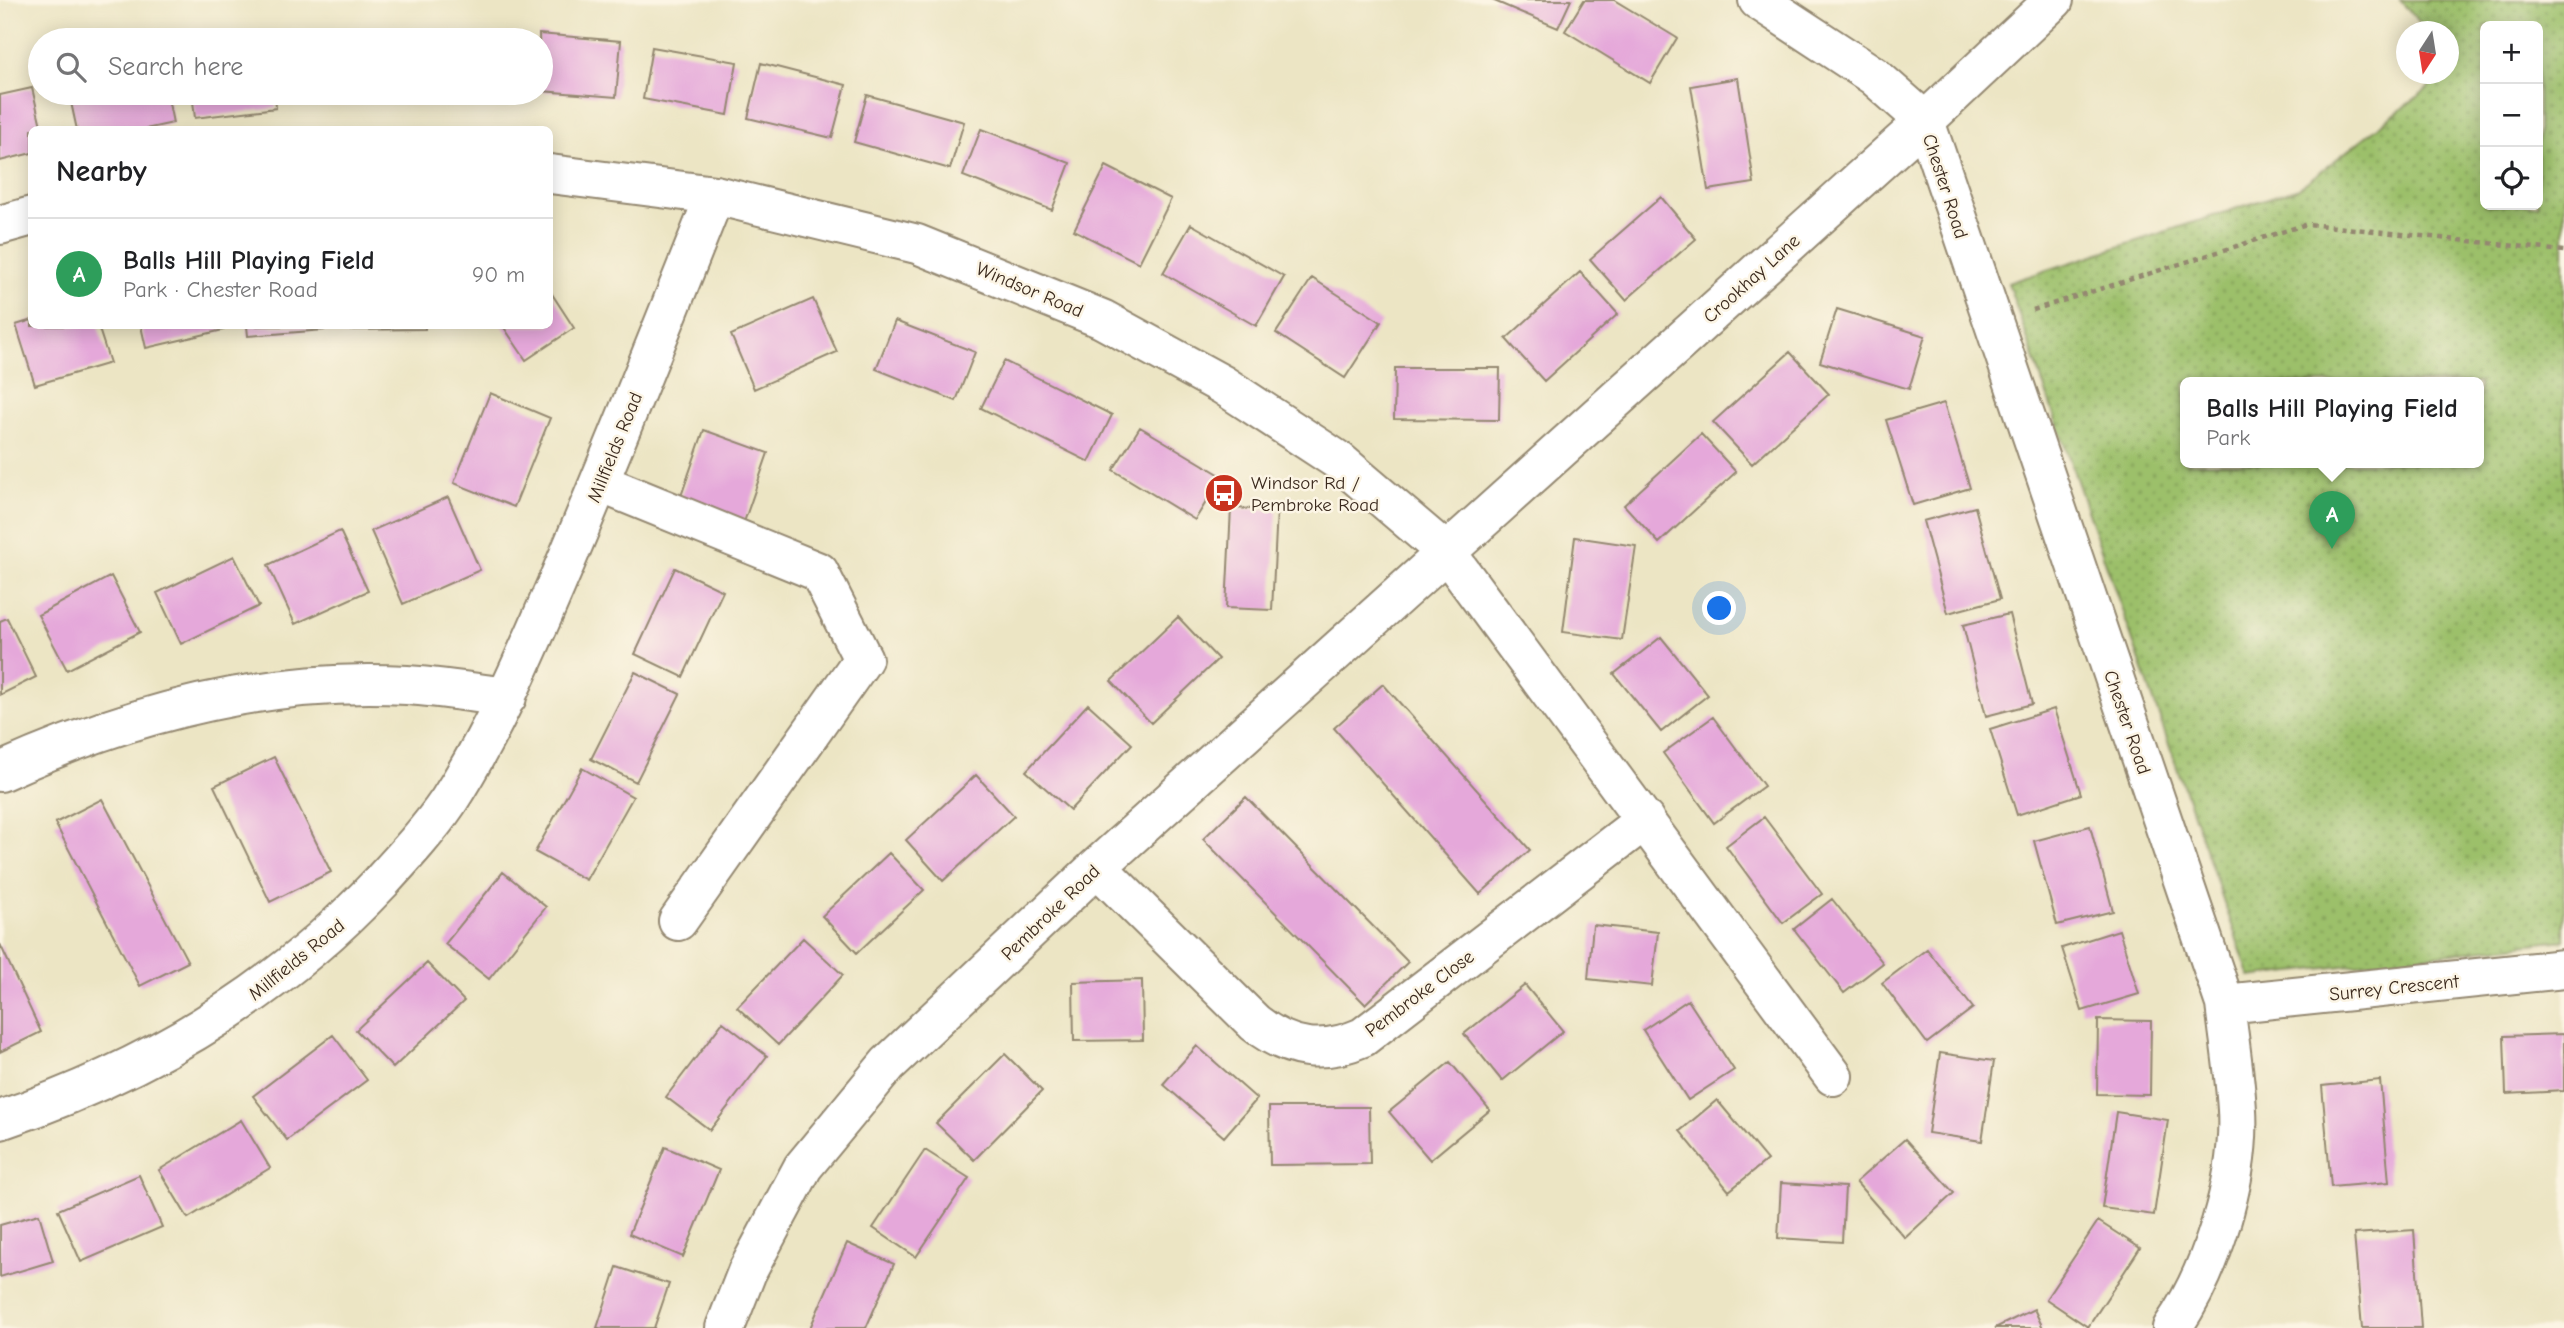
<!DOCTYPE html>
<html lang="en">
<head>
<meta charset="utf-8">
<style>
  body { margin:0; font-family:"Comic Neue",sans-serif; background:#f2f2f2; color:#202124 }
  .controls { position:absolute; right:21px; top:21px; display:grid; overflow:hidden; border-radius:10px; box-shadow:0 4px 18px #0003 }
  .controls button { width:63px; height:63px; display:grid; place-items:center; padding:0; border:0; border-bottom:2px solid #e0e0e0; background:#fff; color:#202124; font:35px sans-serif }
  .compass { position:absolute; left:2396px; top:21px; width:63px; height:63px; border-radius:50%; background:#fff; box-shadow:0 4px 18px #0003; rotate:192deg }
  .you { position:absolute; left:1720px; top:609px; width:24px; height:24px; margin:-18px; border:5px solid #fff; border-radius:50%; background:#1a73e8; box-shadow:0 0 0 10px #1a73e833 }
  .badge { display:grid; place-items:center; width:46px; height:46px; border-radius:50%; background:#c8321e; color:#fff; font-size:23px; font-weight:700 }
  .pin { position:absolute; translate:-50% -58px; filter:drop-shadow(0 2px 4px #0008) }
  .pin::after { content:''; position:absolute; top:37px; width:24px; height:21px; background:inherit; clip-path:polygon(0 0,100% 0,50% 100%) }
  .popup { position:absolute; left:2180px; top:377px; width:304px; height:91px; box-sizing:border-box; display:grid; place-content:center; border-radius:10px; background:#fff; filter:drop-shadow(0 2px 5px #0005); font-size:23px; white-space:nowrap; color:#757577 }
  .popup b { font-size:26px; color:#202124 }
  .popup::after { content:''; position:absolute; left:50%; top:100%; margin-left:-14px; border:14px solid transparent; border-top-color:#fff }
  .list { margin:0; padding:0; list-style:none }
  h2 { display:flex; justify-content:space-between; align-items:center; height:91px; margin:0; padding:0 28px; font-size:30px }
  h2 small { font-size:23px; font-weight:400; color:#757577 }
  .list li { display:grid; grid-template-columns:46px 1fr auto; gap:21px; align-items:center; box-sizing:border-box; height:112px; padding:0 28px; border-top:2px solid #e0e0e0 }
  .list b { display:block; font-size:26px; white-space:nowrap }
  .list p { margin:0; font-size:23px; white-space:nowrap; color:#757577 }
  .list em { font-size:23px; font-style:normal; color:#757577 }
  .icon { flex:none; width:38px; height:38px; fill:none; stroke:currentColor; stroke-width:2; stroke-linecap:round; stroke-linejoin:round }
  .map { position:relative; flex:none; width:2564px; height:1328px; overflow:hidden }
  .search { position:absolute; background:#fff; box-shadow:0 4px 18px #0003; left:28px; top:28px; width:525px; height:77px; display:flex; align-items:center; gap:18px; box-sizing:border-box; padding:0 24px; border-radius:38px; color:#757577; font-size:26px }
  .panel { position:absolute; background:#fff; box-shadow:0 4px 18px #0003; left:28px; top:126px; width:525px; height:203px; border-radius:10px }
  .map>svg:first-child { display:block }
</style>
</head>
<body>
<div class="map">
<svg width="2564" height="1328" viewBox="0 0 2564 1328">
  <defs>
    <pattern id="park-dots" width="8" height="8" patternUnits="userSpaceOnUse" patternTransform="scale(1.75)"><rect width="8" height="8" fill="#9cc06a"/><path d="M2 2h.1M6 6h.1" fill="none" stroke="#809c57" stroke-width="1.8" stroke-linecap="round"/></pattern>
  </defs>
  <rect width="100%" height="100%" fill="#fcf5e5"/>
  <filter id="ink" filterUnits="userSpaceOnUse"><feTurbulence type="fractalNoise" baseFrequency=".0143" numOctaves="2"/><feDisplacementMap in="SourceGraphic" scale="14" xChannelSelector="R" yChannelSelector="G"/><feConvolveMatrix kernelMatrix="1 2 1 2 8 2 1 2 1" color-interpolation-filters="sRGB"/></filter>
  <filter id="wash" filterUnits="userSpaceOnUse"><feTurbulence type="fractalNoise" baseFrequency=".00686" numOctaves="4" result="noise"/><feDisplacementMap in="SourceGraphic" scale="28" xChannelSelector="R" yChannelSelector="G"/><feGaussianBlur stdDeviation="1.57" result="paint"/><feColorMatrix in="noise" values="0 0 0 0 0 0 0 0 0 0 0 0 0 0 0 0 0 1.4 0 .05"/><feComposite in="paint" operator="in"/></filter>
  <g filter="url(#wash)">
    <rect width="100%" height="100%" fill="#ece5c4"/>
    <path fill="url(#park-dots)" stroke="#6c7544" stroke-width="2" fill-rule="evenodd" d="M2400,0H2564V940L2250,977L2008,283L2299,188L2457,66L2449,56L2448,32L2427,31ZM2485,26H2538V205H2485ZM2185,383H2479V463H2185Z"/>
    <g id="blocks">
      <path fill="#e5a8da" d="M1492,0H1571L1558,28Z
        M1584,0H1614L1677,38L1650,83L1565,31Z
        M391,29L392,40H304V31Z
        M539,34L621,41L616,97L541,91Z
        M652,47L737,62L728,115L643,99Z
        M761,63L846,85L832,138L748,118Z
        M1738,78L1754,183L1708,190L1691,86Z
        M32,88L42,130H32V153L0,161V95Z
        M69,93H167L173,123L141,130H77Z
        M192,93H275L276,108L195,118Z
        M305,93H393V96L305,97Z
        M867,95L964,122L950,169L854,142Z
        M981,129L1070,163L1052,210L963,176Z
        M1106,166L1171,199L1139,263L1074,230Z
        M1661,197L1696,239L1626,300L1590,259Z
        M1191,224L1284,277L1256,326L1163,273Z
        M1580,272L1618,314L1544,381L1506,339Z
        M1312,278L1381,322L1345,378L1276,333Z
        M550,291L574,328L526,360L503,326H550Z
        M813,299L837,352L754,389L731,335Z
        M1837,309L1925,336L1909,389L1820,362Z
        M32,320V326H98L110,363L35,385L16,325Z
        M895,321L975,352L956,401L876,369Z
        M141,326H222L223,330L146,348Z
        M247,326H324V330L248,336Z
        M341,326H425V329L341,330Z
        M1790,352L1829,394L1752,464L1713,422Z
        M1004,361L1112,415L1089,462L981,408Z
        M1395,368H1500L1499,420L1394,419Z
        M490,393L550,418L514,507L454,483Z
        M1944,403L1970,488L1913,505L1886,420Z
        M1140,427L1222,476L1195,520L1113,470Z
        M704,430L768,453L743,525L679,502Z
        M1701,434L1736,472L1659,543L1624,505Z
        M448,497L480,570L403,604L371,531Z
        M1975,507L2000,599L1948,613L1923,521Z
        M1231,508L1277,510L1272,610L1226,608Z
        M340,531L368,591L295,624L268,565Z
        M1575,537L1636,546L1622,640L1563,632Z
        M234,556L259,606L181,644L157,593Z
        M675,568L723,591L683,677L635,654Z
        M111,576L140,632L67,670L38,615Z
        M2009,614L2032,704L1986,716L1963,625Z
        M1178,617L1218,659L1151,723L1111,681Z
        M7,618L36,677L0,695V621Z
        M1661,637L1708,695L1661,732L1614,674Z
        M635,672L680,694L636,782L591,759Z
        M1383,684L1530,850L1480,894L1334,728Z
        M1088,704L1132,744L1070,810L1026,771Z
        M2054,709L2081,794L2017,815L1990,729Z
        M1713,717L1764,786L1714,823L1663,753Z
        M274,757L331,872L270,902L214,786Z
        M582,768L633,797L586,880L535,852Z
        M976,775L1014,816L943,881L906,840Z
        M1246,797L1408,962L1365,1004L1203,839Z
        M102,799L188,962L140,986L55,823Z
        M1764,817L1822,894L1783,923L1726,846Z
        M2090,826L2113,911L2057,925L2034,841Z
        M889,853L924,890L857,953L822,916Z
        M503,872L546,907L489,979L445,944Z
        M1832,899L1883,963L1844,993L1794,929Z
        M1593,925L1658,932L1652,986L1588,979Z
        M2119,930L2139,994L2082,1011L2062,948Z
        M803,938L843,975L778,1045L737,1007Z
        M0,944L41,1032L0,1052Z
        M1927,949L1973,1008L1927,1043L1882,983Z
        M427,963L464,1001L393,1068L356,1030Z
        M1142,980L1143,1040L1074,1041L1073,982Z
        M1525,985L1563,1031L1502,1081L1464,1034Z
        M1688,1000L1734,1070L1688,1100L1643,1030Z
        M2098,1020L2151,1021L2150,1095L2097,1094Z
        M723,1022L767,1056L710,1130L666,1097Z
        M2564,1034V1091L2506,1094L2504,1036Z
        M333,1035L367,1080L287,1140L253,1096Z
        M1197,1046L1257,1099L1224,1137L1163,1084Z
        M1940,1053L1994,1061L1982,1141L1928,1133Z
        M1005,1054L1042,1091L974,1160L936,1123Z
        M1450,1062L1490,1110L1430,1160L1389,1112Z
        M2380,1080L2389,1182L2331,1187L2322,1086Z
        M1717,1100L1767,1160L1729,1191L1680,1131Z
        M1269,1107H1369L1370,1164L1270,1165Z
        M2116,1112L2168,1120L2154,1215L2102,1208Z
        M241,1120L270,1168L188,1218L159,1170Z
        M1905,1139L1954,1193L1905,1238L1856,1182Z
        M665,1147L719,1170L683,1257L629,1234Z
        M925,1150L969,1178L916,1257L873,1228Z
        M139,1175L162,1227L81,1262L58,1210Z
        M1781,1183L1845,1187L1842,1242L1778,1238Z
        M39,1214L53,1261L0,1277V1225Z
        M2098,1221L2140,1248L2088,1327L2046,1299Z
        M2414,1230L2421,1328H2362L2354,1234Z
        M847,1243L894,1264L866,1328H810Z
        M617,1267L669,1284L654,1328H597Z
        M2034,1309L2043,1328H1995Z"/>
    </g>
  </g>
  <g filter="url(#ink)">
    <use href="#blocks" fill-opacity="0" stroke="#948871" stroke-width="2"/>
    <g fill="none" stroke-linecap="round" stroke-linejoin="round">
      <g stroke="#948871" stroke-width="42">
        <path id="minor" d="M1758,0L1874,76L1925,121L2225,1004C2229,1039 2235,1075 2237,1110C2241,1179 2211,1272 2172,1328
          M550,174L715,195L917,244L1102,319L1223,385L1339,461L1447,553L1833,1076
          M0,225L32,216
          M600,483L819,572L863,659L678,921
          M0,772C128,714 265,677 407,685C440,687 474,693 507,697
          M1097,867L1255,1023C1289,1050 1322,1055 1363,1037L1645,820
          M2225,1004L2564,969
          M0,1120C146,1071 275,995 381,882C404,857 429,830 448,802C495,729 528,650 562,571C615,446 665,321 715,195
          M725,1328L747,1272L803,1167L888,1064L1097,867L1925,121L2054,0"/>
      </g>
      <path stroke="#948871" stroke-width="4.5" stroke-dasharray="5 5" stroke-linecap="butt" d="M2033,310L2307,224L2564,251"/>
      <use href="#minor" stroke="#fff" stroke-width="38"/>
    </g>
  </g>
  <defs>
    <g id="bus-disc" transform="scale(2.0125)"><circle r="9.5" fill="#c8321e" stroke="#fcf5e5"/><path d="M-5-6H5V4H4V6H2V4H-2V6H-4V4H-5ZM-3.5-4V0h7V-4ZM-3.5 1.2v1.5H-2V1.2ZM2 1.2v1.5H3.5V1.2Z" fill="#fff"/></g>
  </defs>
  <g fill-rule="evenodd">
    <use href="#bus-disc" x="1224" y="493"/>
  </g>
  <g text-anchor="middle" stroke-width="5" stroke-linejoin="round" paint-order="stroke">
    <g font-size="19" fill="#3b2a1e" stroke="#fcf5e5">
      <text transform="translate(1946 186) rotate(72)" y="7">Chester Road</text>
      <text transform="translate(1751 278) rotate(-42)" y="7">Crookhay Lane</text>
      <text transform="translate(1030 289) rotate(23)" y="7">Windsor Road</text>
      <text transform="translate(614 447) rotate(-68)" y="7">Millfields Road</text>
      <text transform="translate(2128 722) rotate(71)" y="7">Chester Road</text>
      <text transform="translate(1050 912) rotate(-44)" y="7">Pembroke Road</text>
      <text transform="translate(296 959) rotate(-39)" y="7">Millfields Road</text>
      <text transform="translate(2394 987) rotate(-6)" y="7">Surrey Crescent</text>
      <text transform="translate(1419 993) rotate(-37)" y="7">Pembroke Close</text>
    </g>
    <g font-size="19" fill="#3b2a1e" stroke="#fcf5e5" text-anchor="start">
      <text x="1251" y="489">Windsor Rd /<tspan x="1251" dy="22">Pembroke Road</tspan></text>
    </g>
  </g>
</svg>
<div class="controls">
<button>+</button>
<button>−</button>
<button><svg class="icon" aria-label="locate" viewBox="0 0 24 24"><circle cx="12" cy="12" r="6"/><path d="M12 2v4M12 18v4M2 12h4M18 12h4"/></svg></button>
</div>
<svg class="compass" viewBox="-18 -18 36 36"><path d="M0-13l5 13h-10z" fill="#e53935"/><path d="M0 13l5-13h-10z" fill="#757577"/></svg>
<div class="you"></div>
<div class="pin badge" style="left:2332px;top:549px;background:#2e9e5b">A</div>
<div class="popup"><b>Balls Hill Playing Field</b>Park</div>
<div class="search"><svg class="icon" aria-label="search" viewBox="0 0 24 24"><circle cx="10" cy="10" r="6"/><path d="M15 15l6 6"/></svg>Search here</div>
<section class="panel">
<h2>Nearby<small></small></h2>
<ul class="list">
<li><span class="badge" style="background:#2e9e5b">A</span><div><b>Balls Hill Playing Field</b><p>Park · Chester Road</p></div><em>90 m</em></li>
</ul>
</section>
</div>
</body>
</html>
